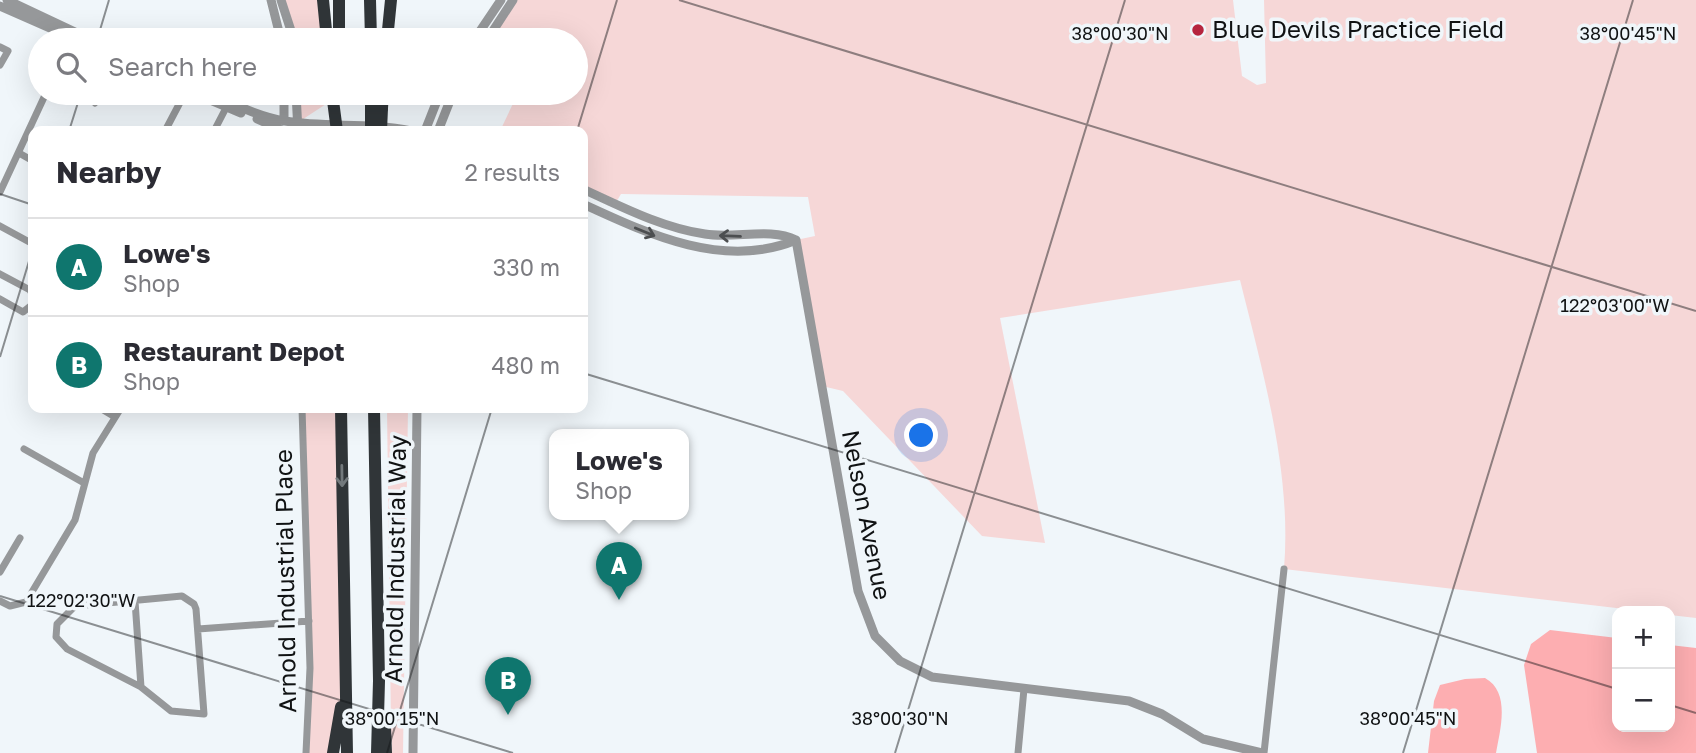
<!DOCTYPE html>
<html lang="en">
<head>
<meta charset="utf-8">
<style>
  body { margin:0; font-family:"Golos Text",sans-serif; background:#f2f2f3; color:#2b2b33 }
  .controls { position:absolute; right:21px; bottom:21px; display:grid; overflow:hidden; border-radius:14px; box-shadow:0 7px 28px #0002 }
  .controls button { width:63px; height:63px; display:grid; place-items:center; padding:0; border:0; border-bottom:2px solid #e1e1e2; background:#fff; color:#2b2b33; font:35px sans-serif }
  .you { position:absolute; left:922px; top:436px; width:24px; height:24px; margin:-18px; border:5px solid #fff; border-radius:50%; background:#1a73e8; box-shadow:0 0 0 10px #1a73e833 }
  .badge { display:grid; place-items:center; width:46px; height:46px; border-radius:50%; background:#0f766e; color:#fff; font-size:23px; font-weight:700 }
  .pin { position:absolute; translate:-50% -58px; filter:drop-shadow(0 2px 4px #0008) }
  .pin::after { content:''; position:absolute; top:37px; width:24px; height:21px; background:inherit; clip-path:polygon(0 0,100% 0,50% 100%) }
  .popup { position:absolute; left:549px; top:429px; width:140px; height:91px; box-sizing:border-box; display:grid; place-content:center; border-radius:14px; background:#fff; filter:drop-shadow(0 2px 5px #0005); font-size:23px; white-space:nowrap; color:#7c7c81 }
  .popup b { font-size:26px; color:#2b2b33 }
  .popup::after { content:''; position:absolute; left:50%; top:100%; margin-left:-14px; border:14px solid transparent; border-top-color:#fff }
  .list { margin:0; padding:0; list-style:none }
  h2 { display:flex; justify-content:space-between; align-items:center; height:91px; margin:0; padding:0 28px; font-size:30px }
  h2 small { font-size:23px; font-weight:400; color:#7c7c81 }
  .list li { display:grid; grid-template-columns:46px 1fr auto; gap:21px; align-items:center; box-sizing:border-box; height:98px; padding:0 28px; border-top:2px solid #e1e1e2 }
  .list b { display:block; font-size:26px; white-space:nowrap }
  .list p { margin:0; font-size:23px; white-space:nowrap; color:#7c7c81 }
  .list em { font-size:23px; font-style:normal; color:#7c7c81 }
  .icon { flex:none; width:38px; height:38px; fill:none; stroke:currentColor; stroke-width:2; stroke-linecap:round; stroke-linejoin:round }
  .map { position:relative; flex:none; width:1696px; height:753px; overflow:hidden }
  .search { position:absolute; background:#fff; box-shadow:0 7px 28px #0002; left:28px; top:28px; width:560px; height:77px; display:flex; align-items:center; gap:18px; box-sizing:border-box; padding:0 24px; border-radius:38px; color:#7c7c81; font-size:26px }
  .panel { position:absolute; background:#fff; box-shadow:0 7px 28px #0002; left:28px; top:126px; width:560px; height:287px; border-radius:14px }
  .map>svg:first-child { display:block }
</style>
</head>
<body>
<div class="map">
<svg width="1696" height="753" viewBox="0 0 1696 753">
  <rect width="100%" height="100%" fill="#f0f6fa"/>
  <path fill="#f6d7d7" d="M281,0H323L327,40H294Z
    M513,0H1233L1242,76L1257,85L1266,83L1264,0H1696V618L1670,615V611H1642L1284,569C1292,473 1263,373 1240,280L1000,318L1045,543L982,536L843,391L822,386L796,240L815,236L808,197L621,194L615,204L583,189V131H500L518,93H576V40H487Z
    M296,93H339L340,95L297,123Z
    M302,408H343L346,689L333,753H306L309,700Z
    M387,408H408L403,753H392L391,727Z"/>
  <path fill="#fdaeb1" d="M1550,630L1617,638V727H1670V645L1696,648V753H1537L1524,665L1531,644Z
    M1485,678C1511,692 1500,730 1496,753H1428L1434,701L1440,685L1465,679Z"/>
  <g fill="none" stroke-linecap="round" stroke-linejoin="round">
    <path stroke="#96989a" stroke-width="7" d="M0,47L8,51L0,65
      M95,103L100,93
      M165,131L185,93
      M214,131L228,104
      M19,153L33,161
      M0,192L46,93
      M0,226L33,244
      M0,274L30,290L33,296
      M0,299L23,312L33,304
      M100,408L115,417
      M302,408L310,668L306,753
      M24,449L84,483
      M0,572L20,538
      M0,601L10,606L26,602L75,520L93,453L121,408
      M135,601L141,687L171,711L204,714L196,609L194,604L182,596L75,606L57,624L56,637L67,649L141,687
      M198,629L309,621
      M1018,753L1024,689
      M1264,753L1284,569"/>
    <path stroke="#96989a" stroke-width="9" d="M7,0L92,40
      M271,0L281,40
      M281,0L294,40
      M0,6L77,40
      M474,40L501,0
      M487,40L513,0
      M194,93L241,113
      M209,93C234,104 259,117 285,121C327,128 369,122 411,131
      M296,93L298,131
      M257,119L284,131
      M284,121V93
      M425,131L440,93
      M438,131L453,93
      M583,189C622,207 663,228 705,234C735,239 770,227 796,240
      M583,204C648,234 724,270 796,240
      M796,240L858,591L875,636L900,661L932,677L1129,701L1162,714L1203,739L1262,753
      M413,753L417,408"/>
    <path stroke="#303538" stroke-width="12" d="M323,0L327,40
      M339,0V40
      M370,0L371,40
      M387,40L391,0
      M340,93V95
      M371,93V104
      M382,108L383,93
      M341,408L347,753
      M374,408L379,681L377,753
      M385,726L386,753
      M333,753L341,707"/>
    <path stroke="#303538" stroke-width="12" d="M332,93L337,131
      M371,131V104
      M381,131L382,108"/>
  </g>
  <defs><path id="oneway-shaft" d="M-6 0H5M1.5-3L5.5 0L1.5 3" fill="none" stroke-width="1.6" stroke-linecap="round" stroke-linejoin="round" transform="scale(1.75)"/></defs>
  <g stroke="#4c4e50">
    <use href="#oneway-shaft" transform="translate(645 232) rotate(22)"/>
    <use href="#oneway-shaft" transform="translate(730 236) rotate(-178)"/>
  </g>
  <use stroke="#73797c" href="#oneway-shaft" transform="translate(342 476) rotate(89)"/>
  <path fill="none" stroke="#101213" stroke-width="2" stroke-opacity="0.45" d="M679,0L1696,311M97,40L109,0M69,131L81,93M577,131L617,0M0,194L33,205M0,357L33,248M583,373L1617,689M0,596L513,753M1670,705L1696,713M387,753L492,408M895,753L1125,0M1403,753L1633,0"/>
  <circle fill="#b6253f" stroke="#f0f6fa" stroke-width="2.5" cx="1198" cy="30" r="7"/>
  <g text-anchor="middle" stroke-width="7" stroke-linejoin="round" paint-order="stroke">
    <g font-size="24" fill="#101213" stroke="#f0f6fa" text-anchor="start">
      <text x="1212" y="38">Blue Devils Practice Field</text>
    </g>
    <g font-size="24" fill="#101213" stroke="#f0f6fa">
      <text transform="translate(866 515) rotate(79)" y="8">Nelson Avenue</text>
      <text transform="translate(396 559) rotate(-89)" y="8">Arnold Industrial Way</text>
      <text transform="translate(286 581) rotate(-91)" y="8">Arnold Industrial Place</text>
    </g>
  </g>
  <g font-size="18" text-anchor="middle" fill="#101213" stroke="#f0f6fa" stroke-width="7" stroke-linejoin="round" paint-order="stroke">
    <text x="1120" y="40">38°00'30"N</text>
    <text x="1628" y="40">38°00'45"N</text>
    <text x="1615" y="312">122°03'00"W</text>
    <text x="81" y="607">122°02'30"W</text>
    <text x="392" y="725">38°00'15"N</text>
    <text x="900" y="725">38°00'30"N</text>
    <text x="1408" y="725">38°00'45"N</text>
  </g>
</svg>
<div class="controls">
<button>+</button>
<button>−</button>
</div>
<div class="you"></div>
<div class="pin badge" style="left:619px;top:600px">A</div>
<div class="popup"><b>Lowe's</b>Shop</div>
<div class="pin badge" style="left:508px;top:715px">B</div>
<div class="search"><svg class="icon" aria-label="search" viewBox="0 0 24 24"><circle cx="10" cy="10" r="6"/><path d="M15 15l6 6"/></svg>Search here</div>
<section class="panel">
<h2>Nearby<small>2 results</small></h2>
<ul class="list">
<li><span class="badge">A</span><div><b>Lowe's</b><p>Shop</p></div><em>330 m</em></li>
<li><span class="badge">B</span><div><b>Restaurant Depot</b><p>Shop</p></div><em>480 m</em></li>
</ul>
</section>
</div>
</body>
</html>
